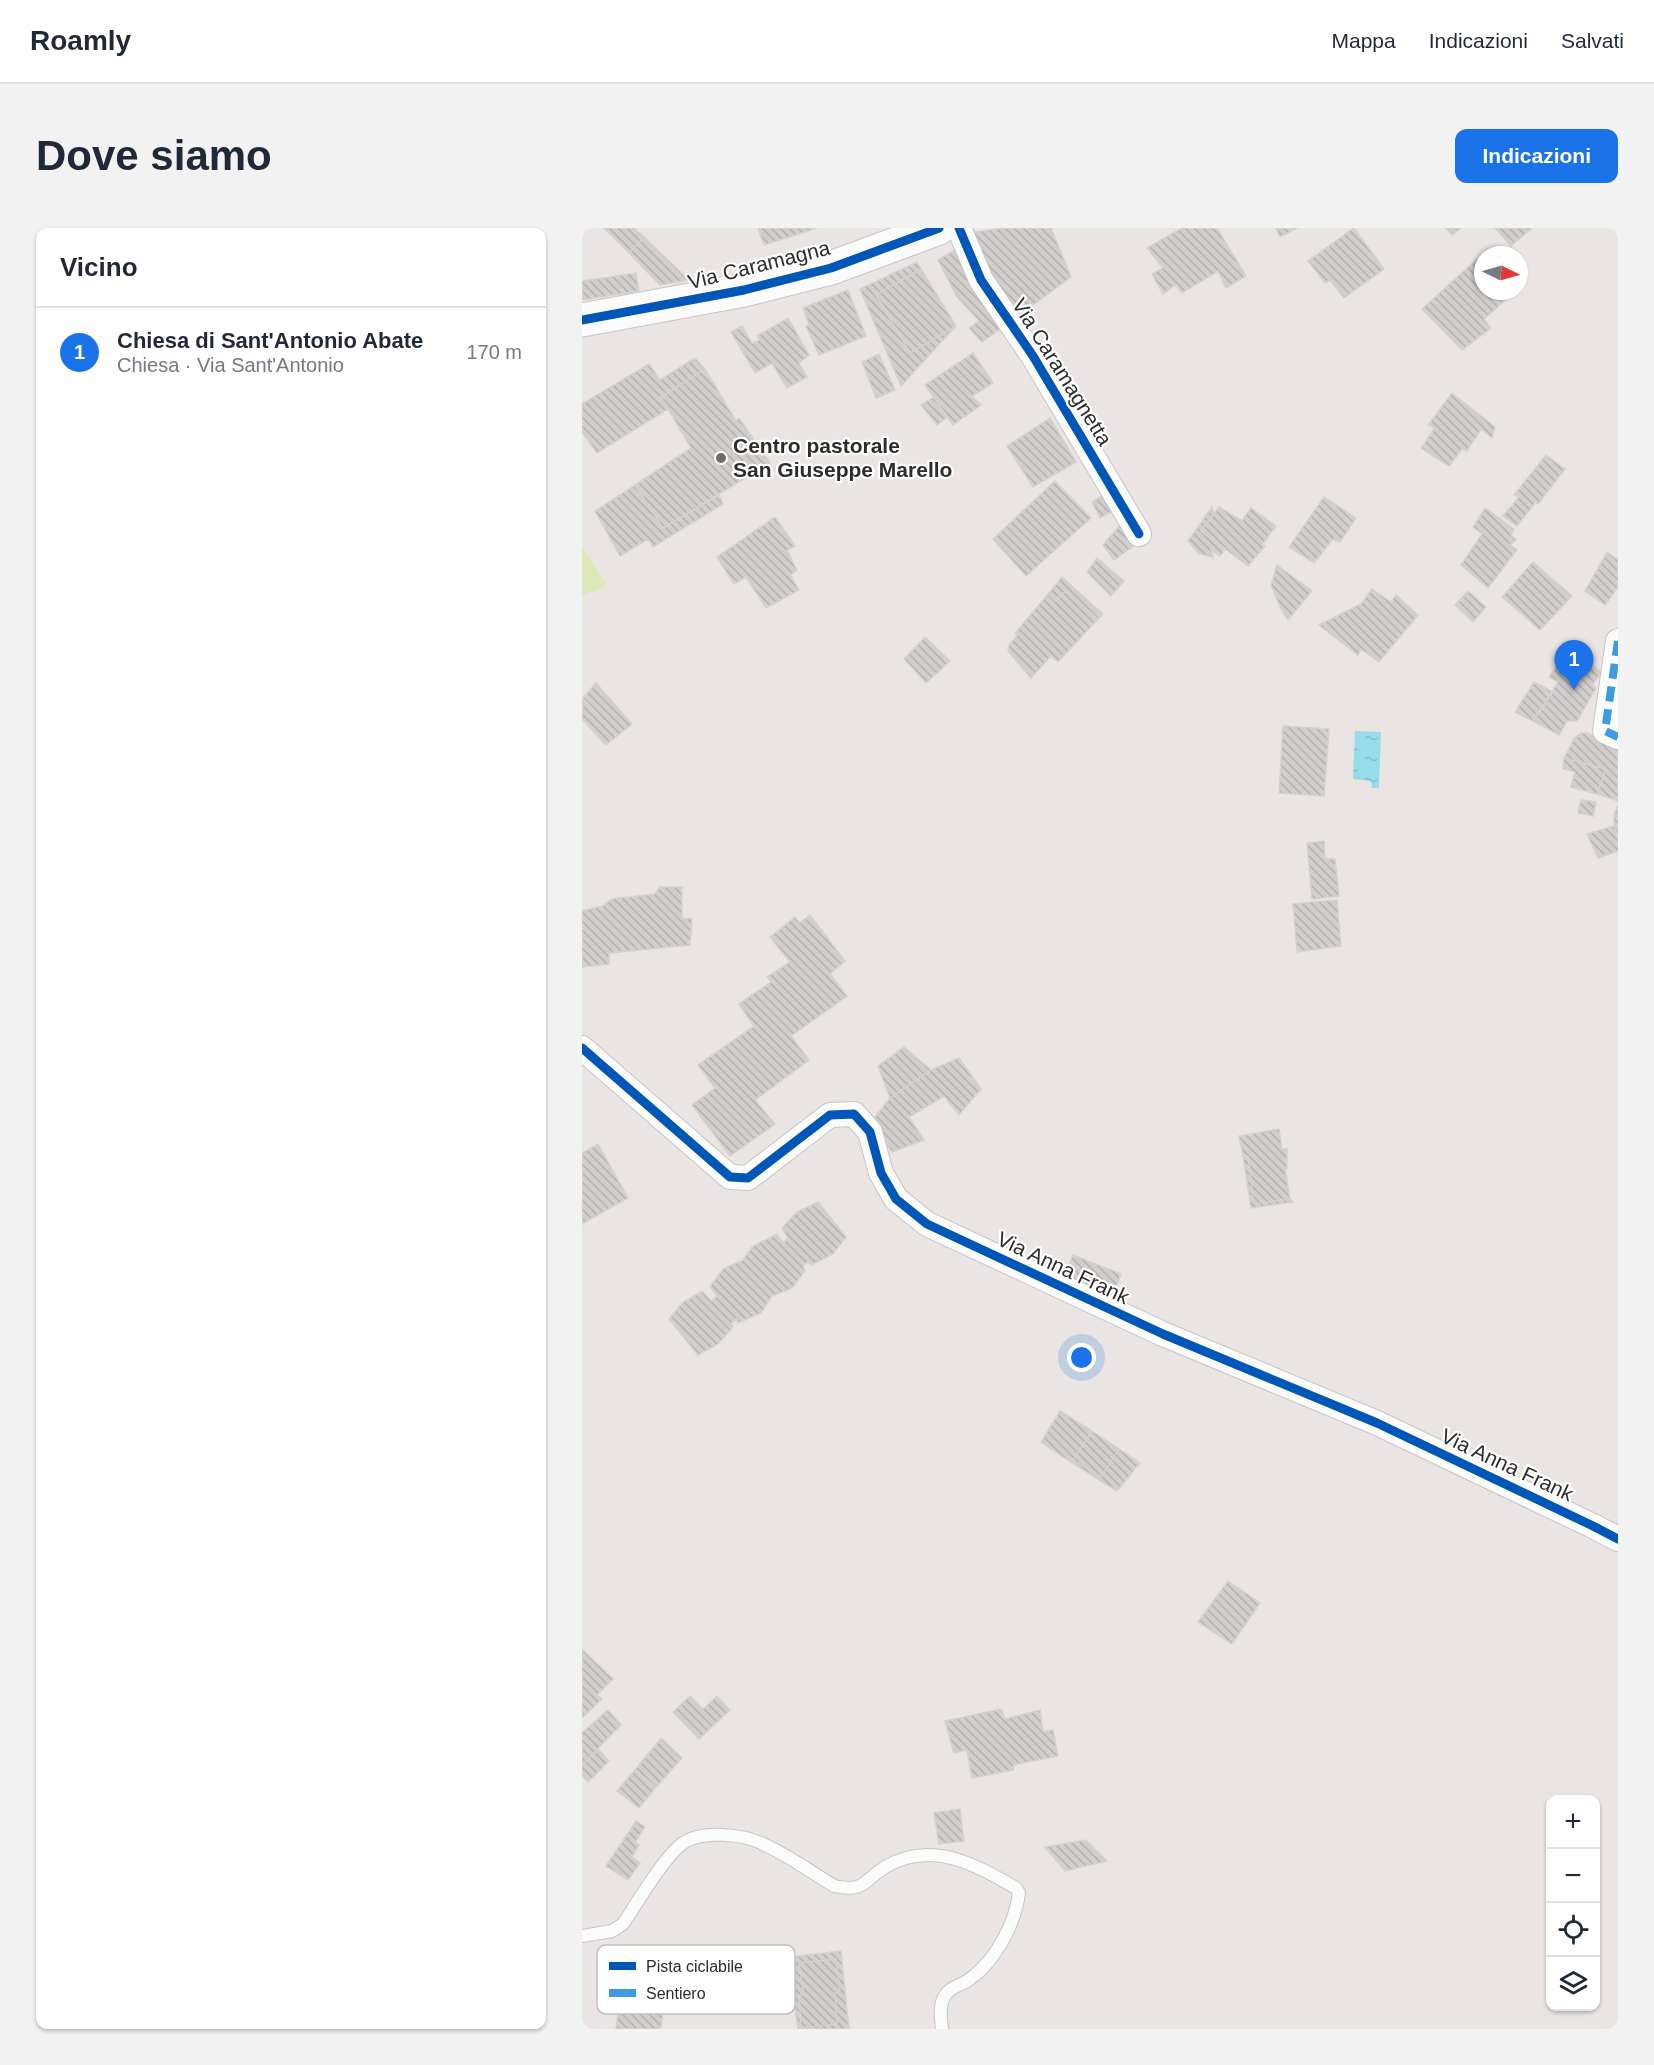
<!DOCTYPE html>
<html lang="it">
<head>
<meta charset="utf-8">
<style>
  body { margin:0; font-family:Helvetica,sans-serif; background:#f2f2f3; color:#1f2937 }
  .controls { position:absolute; right:18px; bottom:18px; display:grid; overflow:hidden; border-radius:12px; box-shadow:0 2px 4px #0004 }
  .controls button { width:54px; height:54px; display:grid; place-items:center; padding:0; border:0; border-bottom:2px solid #e0e1e3; background:#fff; color:#1f2937; font:30px sans-serif }
  .compass { position:absolute; left:892px; top:18px; width:54px; height:54px; border-radius:50%; background:#fff; box-shadow:0 2px 4px #0004; rotate:95deg }
  .you { position:absolute; left:500px; top:1130px; width:21px; height:21px; margin:-15px; border:4px solid #fff; border-radius:50%; background:#1a73e8; box-shadow:0 0 0 9px #1a73e833 }
  .badge { display:grid; place-items:center; width:39px; height:39px; border-radius:50%; background:#1a73e8; color:#fff; font-size:20px; font-weight:700 }
  .pin { position:absolute; translate:-50% -50px; filter:drop-shadow(0 2px 3px #0008) }
  .pin::after { content:''; position:absolute; top:32px; width:21px; height:18px; background:inherit; clip-path:polygon(0 0,100% 0,50% 100%) }
  .list { margin:0; padding:0; list-style:none }
  h2 { display:flex; justify-content:space-between; align-items:center; height:78px; margin:0; padding:0 24px; font-size:26px }
  h2 small { font-size:20px; font-weight:400; color:#747a83 }
  .list li { display:grid; grid-template-columns:39px 1fr auto; gap:18px; align-items:center; box-sizing:border-box; height:90px; padding:0 24px; border-top:2px solid #e0e1e3 }
  .list b { display:block; font-size:22px; white-space:nowrap }
  .list p { margin:0; font-size:20px; white-space:nowrap; color:#747a83 }
  .list em { font-size:20px; font-style:normal; color:#747a83 }
  .icon { flex:none; width:33px; height:33px; fill:none; stroke:currentColor; stroke-width:2; stroke-linecap:round; stroke-linejoin:round }
  .map { position:relative; flex:none; width:1036px; height:1801px; overflow:hidden; border-radius:12px }
  header { display:flex; align-items:center; gap:36px; box-sizing:border-box; height:84px; padding:0 30px; background:#fff; border-bottom:2px solid #e0e1e3 }
  header strong { font-size:28px }
  nav { display:flex; gap:33px; margin-inline-start:auto; font-size:21px }
  .intro { display:flex; align-items:center; justify-content:space-between; box-sizing:border-box; height:144px; padding:0 36px }
  h1 { margin:0; font-size:42px }
  .button { padding:15px 27px; border-radius:12px; background:#1a73e8; color:#fff; font-size:21px; font-weight:700 }
  main { display:flex; gap:36px; padding:0 36px }
  aside { flex:1; background:#fff; border-radius:12px; box-shadow:0 2px 4px #0004 }
  .map>svg:first-child { display:block }
</style>
</head>
<body>
<header>
<strong>Roamly</strong>
<nav><a>Mappa</a><a>Indicazioni</a><a>Salvati</a></nav>
</header>
<div class="intro"><h1>Dove siamo</h1><a class="button">Indicazioni</a></div>
<main>
<aside>
<h2>Vicino<small></small></h2>
<ul class="list">
<li><span class="badge">1</span><div><b>Chiesa di Sant'Antonio Abate</b><p>Chiesa · Via Sant'Antonio</p></div><em>170 m</em></li>
</ul>
</aside>
<div class="map">
<svg width="1036" height="1801" viewBox="0 0 1036 1801">
  <defs>
    <pattern id="water-ripples" width="26" height="14" patternUnits="userSpaceOnUse" patternTransform="scale(1.5)"><rect width="26" height="14" fill="#95ddeb"/><path d="M2 4q2-2 4 0t4 0M15 11q2-2 4 0t4 0" fill="none" stroke="#81beca"/></pattern>
    <pattern id="building-back-hatch" width="6" height="6" patternUnits="userSpaceOnUse" patternTransform="scale(1.5)"><rect width="6" height="6" fill="#d1cecb"/><path d="M-1 5l2 2M0 0l6 6M5-1l2 2" fill="none" stroke="#b4b1ae"/></pattern>
  </defs>
  <rect width="100%" height="100%" fill="#eae5e2"/>
  <path fill="#dce8b8" d="M0,319L24,356L18,361L0,367Z"/>
  <path fill="url(#water-ripples)" d="M773,503L799,504L797,560H790L789,553L771,551Z"/>
  <path fill="url(#building-back-hatch)" stroke="#d5d1ce" stroke-width="1.5" fill-rule="evenodd" d="M22,0H52L62,9L47,25Z
    M176,0H235L182,17Z
    M420,0H469L489,49L432,91L386,5Z
    M600,0H635L664,48L644,60L636,43L600,65L594,57L581,66L570,46L581,40L565,20Z
    M694,0H715L698,9Z
    M772,0L802,41L762,70L748,52L743,55L726,33Z
    M864,0H879L870,7Z
    M913,0H950L929,18Z
    M62,9L107,52L78,57L47,25Z
    M374,21L422,98L400,114L387,100L397,93L375,69L356,32Z
    M895,31L901,38V63H924L928,68L902,91L909,100L880,122L840,81Z
    M335,34L339,41L294,67L328,125L374,98L319,158L278,61Z
    M339,41L374,98L328,125L294,67Z
    M54,45L57,63L0,72V53Z
    M266,62L284,108L237,127L224,98L227,97L221,80Z
    M206,90L227,127L217,135L225,149L205,160L190,135L173,145L149,104L160,98L170,115L178,112L175,108Z
    M391,125L411,155L390,168L399,177L371,197L343,157Z
    M297,126L313,162L294,170L280,134Z
    M113,130L123,141L79,169L86,181L15,225L0,204V176L67,136L78,152Z
    M123,141L154,193L157,190L188,235L81,300L53,257L109,220L79,169Z
    M870,165L913,199L910,210L899,201L885,223L880,221L867,238L839,220L853,200L846,197Z
    M352,169L364,190L355,197L339,177Z
    M468,190L494,234L451,259L425,218Z
    M964,227L983,241L956,276L954,274L935,298L921,288L937,269L932,267Z
    M473,253L509,290L444,348L411,311Z
    M53,257L81,300L137,267L141,276L71,319L66,311L38,328L13,283Z
    M525,265L534,281L518,290L510,274Z
    M742,269L774,290L758,314L751,311L732,335L707,319Z
    M630,279L632,285L619,303L644,321L638,328L629,322L631,329L617,326L606,313Z
    M637,279L660,293L669,280L694,298L680,317L683,318L666,338L619,303Z
    M903,280L932,301L929,307L934,312L928,317L935,322L906,360L879,337L900,306L891,299Z
    M193,289L213,318L205,322L215,342L208,347L217,362L184,380L164,349L152,356L135,329Z
    M540,295L553,317L532,332L521,317Z
    M1025,324L1036,332V359L1023,377L1003,363Z
    M515,330L542,353L529,368L505,344Z
    M951,334L990,368L958,402L920,369Z
    M695,337L730,363L706,392L699,381L689,357Z
    M480,349L521,386L516,391L484,363L473,373L466,366Z
    M790,361L809,374L814,367L836,387L797,434L779,421L776,427L737,397L779,376Z
    M484,363L516,391L476,434L469,428L449,450L426,423L427,417L435,408L433,405L466,366L473,373Z
    M886,363L904,379L891,394L873,377Z
    M343,409L368,433L344,455L322,431Z
    M986,422L1020,444L1010,457L1014,460L995,493H985L977,507L951,493L976,454L967,449Z
    M952,454L971,464L951,493L933,484Z
    M14,455L50,496L35,508L1,470Z
    M1,470L35,508L24,517L0,491Z
    M701,498L747,501L742,568L697,565Z
    M999,505H1005L1036,517V573L1015,566L1024,541L982,530L992,511Z
    M982,530L1024,541L1015,566L989,559L993,544L981,541Z
    M999,572L1014,574L1011,588L996,585Z
    M1036,577V611L1032,598V586Z
    M1032,598L1036,611V623L1016,630L1005,606Z
    M742,613L743,631H753L757,668L730,671L725,615Z
    M78,659H100V690L110,691L108,717L27,725V736L0,739V683L21,678L30,671L73,666Z
    M755,672L759,718L715,724L711,676Z
    M228,687L263,733L248,746L265,768L209,808L227,832L173,872L193,896L148,928L110,877L133,860L116,837L172,798L157,776L189,754L185,749L208,734L188,709L213,689L218,695Z
    M322,819L349,842L308,870L296,838Z
    M377,830L399,861L377,887L362,868L327,889L342,912L310,924L289,894L308,870L349,842Z
    M697,901L700,921H705V940L703,941L708,971L672,976L666,928H661L657,908Z
    M16,916L46,970L0,996V925Z
    M661,928H666L672,976L708,971L711,974L669,980Z
    M236,974L264,1009L251,1026L229,1037L226,1034L221,1038L223,1043L210,1060L190,1068L179,1085L156,1095L155,1091L149,1095L151,1099L136,1116L116,1127L87,1091L100,1075L120,1063L129,1073L135,1068L128,1059L141,1041L161,1032L170,1019L195,1006L201,1015L206,1010L200,1000L215,984Z
    M491,1027L539,1046L530,1069L483,1050Z
    M478,1183L510,1203L491,1232L490,1235L459,1214Z
    M510,1203L537,1221L519,1249L491,1232Z
    M537,1221L558,1235L535,1263L490,1235L491,1232L519,1249Z
    M646,1353L678,1375L650,1416L616,1394Z
    M0,1421L31,1451L15,1467L20,1471L0,1490Z
    M108,1468L121,1481L135,1468L148,1482L117,1511L91,1484Z
    M419,1481L423,1491L458,1482L461,1504L471,1502L476,1528L432,1537L431,1542L390,1550L385,1522L372,1525L363,1493Z
    M26,1482L39,1497L24,1512L10,1496Z
    M10,1496L24,1512L0,1537V1505Z
    M79,1510L100,1530L74,1559L53,1542Z
    M16,1521L27,1533L6,1554L0,1547V1537Z
    M53,1542L74,1559L57,1580L35,1563Z
    M378,1581L382,1613L357,1616L352,1585Z
    M54,1593L63,1599L53,1614L57,1617L50,1629L58,1635L46,1652L24,1638Z
    M504,1612L525,1633L483,1643L463,1619Z
    M259,1723L267,1801H216L207,1741L208,1729ZM254,1731L258,1764L253,1765L255,1796L219,1800L217,1767H222L217,1735Z
    M254,1731L258,1764L253,1765L255,1796L219,1800L217,1767H222L217,1735Z
    M52,1745L86,1749L79,1798L77,1801H34L39,1759L51,1761Z"/>
  <g fill="none" stroke-linecap="round" stroke-linejoin="round">
    <g stroke="#c6c4c4" stroke-width="14">
      <path id="lane" d="M0,1708L30,1703L41,1696C55,1675 82,1629 101,1615C120,1602 162,1606 181,1616C206,1627 229,1644 252,1658C284,1665 282,1651 305,1638C351,1612 394,1637 434,1660L437,1665C433,1696 414,1732 388,1751C379,1758 368,1758 362,1769C357,1779 359,1791 360,1801"/>
    </g>
    <g stroke="#c6c4c4" stroke-width="26">
      <path id="street" d="M377,0L399,52L451,128L557,306
        M1036,413L1023,503L1036,509
        M0,820L148,949L166,950L248,887L272,886L288,904L299,945L314,971L345,996L581,1106L795,1195L1011,1298L1036,1311"/>
    </g>
    <g stroke="#c6c4c4" stroke-width="35">
      <path id="secondary" d="M0,92L162,62L249,40L357,0"/>
    </g>
    <use href="#lane" stroke="#fcfbfb" stroke-width="12"/>
    <use href="#street" stroke="#fcfbfb" stroke-width="24"/>
    <use href="#secondary" stroke="#fcfbfb" stroke-width="33"/>
    <path stroke="#3d9ce1" stroke-width="8" stroke-dasharray="15 8" stroke-linecap="butt" d="M1036,413L1023,503L1036,509"/>
    <g stroke="#fff" stroke-width="13">
      <path id="cycleway" d="M377,0L399,52L451,128L557,306
        M0,92L162,62L249,40L357,0
        M0,820L148,949L166,950L248,887L272,886L288,904L299,945L314,971L345,996L581,1106L795,1195L1011,1298L1036,1311"/>
    </g>
    <use href="#cycleway" stroke="#0057b8" stroke-width="9"/>
  </g>
  <circle fill="#6e6d6c" stroke="#fff" stroke-width="2" cx="139" cy="230" r="6"/>
  <g text-anchor="middle" stroke-width="4.5" stroke-linejoin="round" paint-order="stroke">
    <g font-size="21" fill="#2c2c2c" stroke="#fff">
      <text transform="translate(177 37) rotate(-14)" y="7">Via Caramagna</text>
      <text transform="translate(480 144) rotate(58)" y="7">Via Caramagnetta</text>
      <text transform="translate(481 1040) rotate(25)" y="7">Via Anna Frank</text>
      <text transform="translate(925 1237) rotate(25)" y="7">Via Anna Frank</text>
    </g>
    <g font-size="21" font-weight="bold" fill="#2c2c2c" stroke="#fff" text-anchor="start">
      <text x="151" y="225">Centro pastorale<tspan x="151" dy="24">San Giuseppe Marello</tspan></text>
    </g>
  </g>
  <rect x="15" y="1717" width="198" height="69" rx="9" fill="#fff" stroke="#c0c0c0" stroke-width="1.5"/>
  <rect x="27" y="1734" width="27" height="8" fill="#0057b8"/>
  <rect x="27" y="1761" width="27" height="8" fill="#3d9ce1"/>
  <g font-size="16" fill="#2c2c2c">
    <text x="64" y="1744">Pista ciclabile</text>
    <text x="64" y="1771">Sentiero</text>
  </g>
</svg>
<div class="controls">
<button>+</button>
<button>−</button>
<button><svg class="icon" aria-label="locate" viewBox="0 0 24 24"><circle cx="12" cy="12" r="6"/><path d="M12 2v4M12 18v4M2 12h4M18 12h4"/></svg></button>
<button><svg class="icon" aria-label="layers" viewBox="0 0 24 24"><path d="M12 4l9 5-9 5-9-5zM3 14l9 5 9-5"/></svg></button>
</div>
<svg class="compass" viewBox="-18 -18 36 36"><path d="M0-13l5 13h-10z" fill="#e53935"/><path d="M0 13l5-13h-10z" fill="#747a83"/></svg>
<div class="you"></div>
<div class="pin badge" style="left:992px;top:462px">1</div>
</div>
</main>
</body>
</html>
